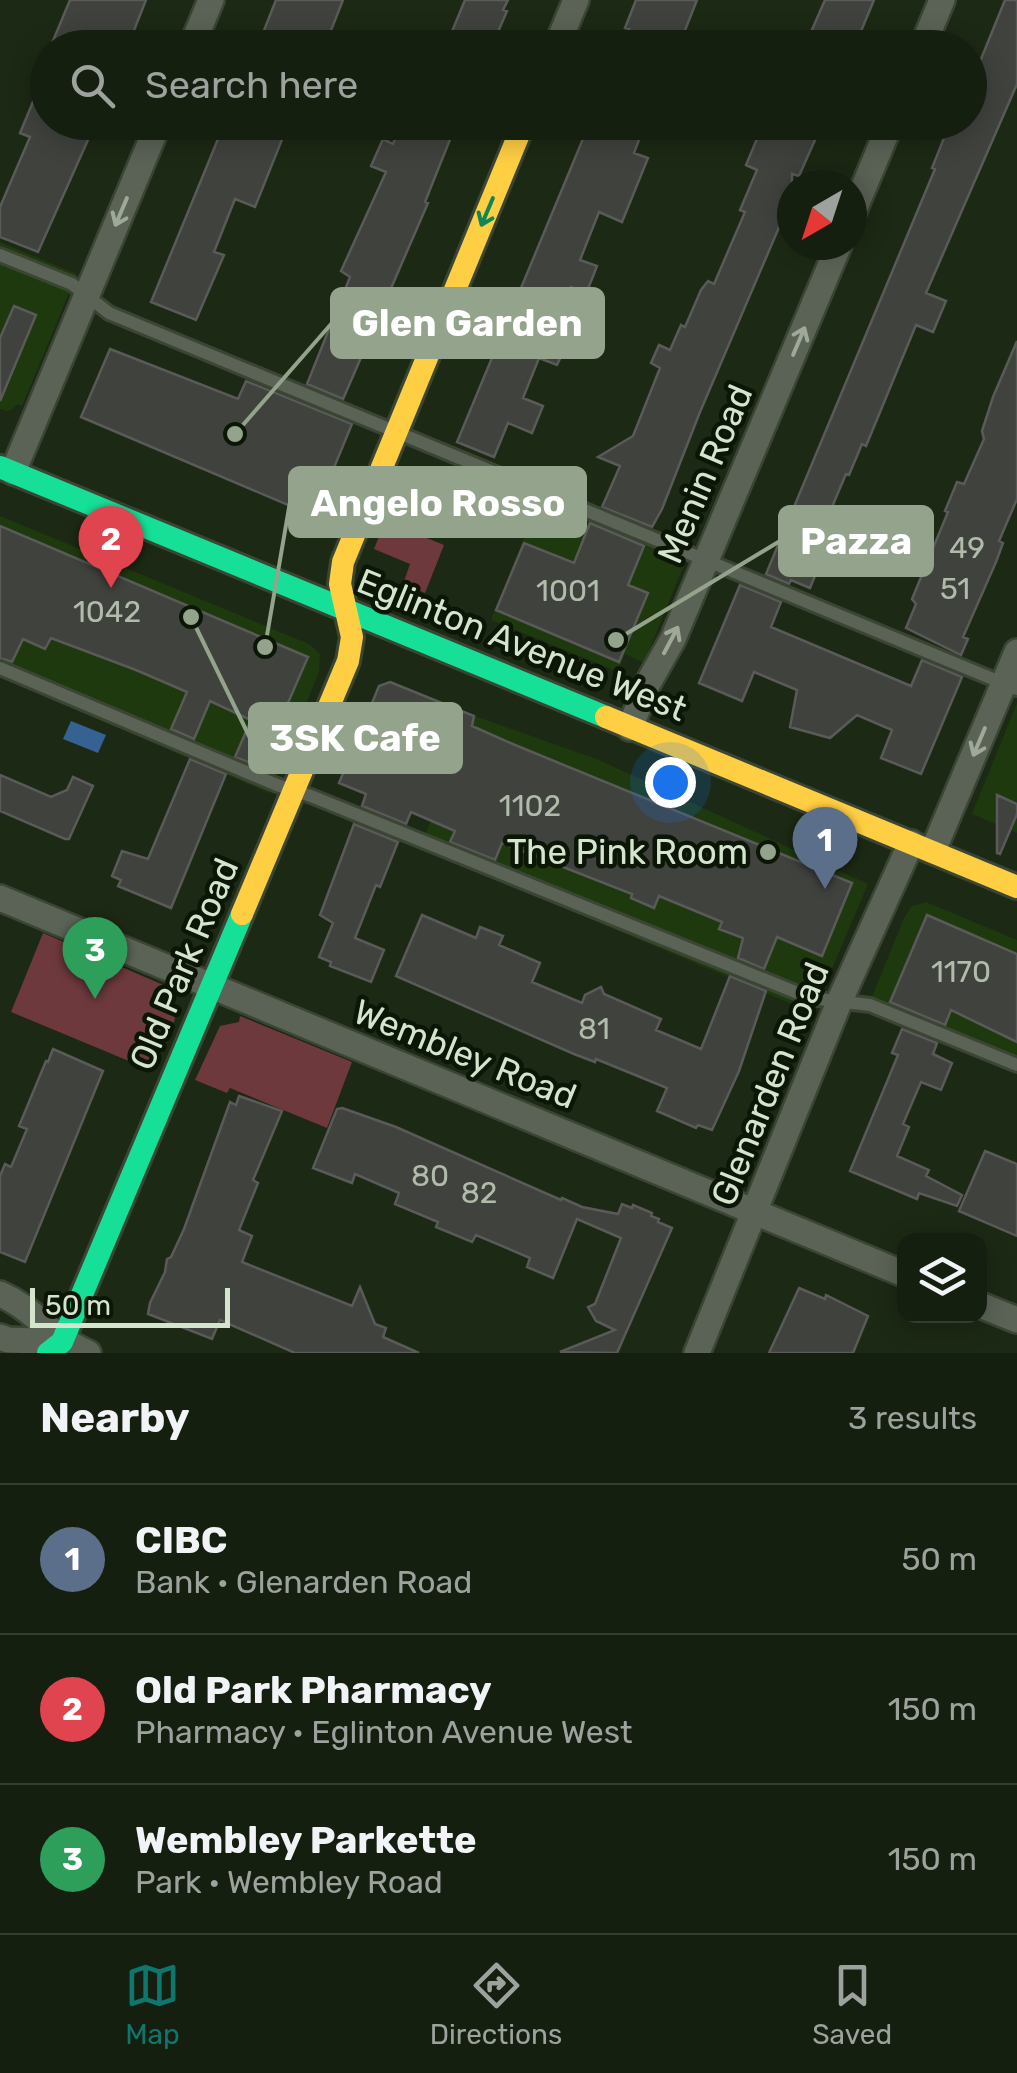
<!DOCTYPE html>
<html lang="en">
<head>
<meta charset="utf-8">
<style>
  body { margin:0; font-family:Rubik,sans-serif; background:#1e2718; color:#f1f3f6 }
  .controls { position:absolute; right:30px; bottom:30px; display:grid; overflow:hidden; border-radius:20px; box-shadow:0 5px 25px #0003 }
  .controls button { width:90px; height:90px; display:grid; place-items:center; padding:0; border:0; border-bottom:2px solid #343d2f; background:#151f0f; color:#f1f3f6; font:50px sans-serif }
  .compass { position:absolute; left:777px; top:170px; width:90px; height:90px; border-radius:50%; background:#151f0f; box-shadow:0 5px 25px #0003; rotate:219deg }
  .scale { position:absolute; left:30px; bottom:25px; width:200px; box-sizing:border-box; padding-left:10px; border:5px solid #d5e4cd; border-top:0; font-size:28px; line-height:35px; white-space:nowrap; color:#d5e4cd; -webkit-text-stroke:8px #0c1607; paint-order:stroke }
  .you { position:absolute; left:670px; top:782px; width:35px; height:35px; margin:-25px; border:8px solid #fff; border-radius:50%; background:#1a73e8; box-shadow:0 0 0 15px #1a73e833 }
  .badge { display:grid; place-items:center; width:65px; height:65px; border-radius:50%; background:#0f766e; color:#fff; font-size:32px; font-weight:700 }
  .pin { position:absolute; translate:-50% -82px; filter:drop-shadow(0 2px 5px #0008) }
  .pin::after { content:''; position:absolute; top:52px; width:35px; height:30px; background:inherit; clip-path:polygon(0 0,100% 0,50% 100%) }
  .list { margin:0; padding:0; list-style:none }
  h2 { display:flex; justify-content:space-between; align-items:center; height:130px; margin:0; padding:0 40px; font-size:42px }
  h2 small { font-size:32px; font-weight:400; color:#9da29e }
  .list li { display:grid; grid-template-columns:65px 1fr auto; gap:30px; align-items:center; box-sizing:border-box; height:150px; padding:0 40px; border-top:2px solid #343d2f }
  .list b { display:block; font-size:38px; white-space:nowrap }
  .list p { margin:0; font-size:32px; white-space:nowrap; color:#9da29e }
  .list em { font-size:32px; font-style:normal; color:#9da29e }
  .icon { flex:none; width:55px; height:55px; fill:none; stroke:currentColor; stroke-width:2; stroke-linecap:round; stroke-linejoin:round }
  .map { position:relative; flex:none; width:1017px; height:1353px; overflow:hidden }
  .search { position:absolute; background:#151f0f; box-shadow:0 5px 25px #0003; left:30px; right:30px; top:30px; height:110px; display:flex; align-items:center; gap:25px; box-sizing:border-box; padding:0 35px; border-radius:55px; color:#9da29e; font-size:38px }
  .sheet { height:580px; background:#151f0f }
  nav { display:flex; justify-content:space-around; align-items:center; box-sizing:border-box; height:140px; border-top:2px solid #343d2f; background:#151f0f; font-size:28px; color:#9da29e }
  nav a { display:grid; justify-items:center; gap:5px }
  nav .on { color:#0f766e }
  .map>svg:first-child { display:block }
</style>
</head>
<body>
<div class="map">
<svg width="1017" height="1353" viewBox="0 0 1017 1353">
  <rect width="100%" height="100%" fill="#1c2914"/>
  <path fill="#1f390f" d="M0,242L77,274L22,406L17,404L12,410L6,411L0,409Z
    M546,484L692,545L644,663L625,654L618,672L491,620Z
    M0,516L309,644L320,654L319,672L269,793L0,677Z
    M1017,703V833L972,814Z
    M475,716L599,760L868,884L813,1013L420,847Z
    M926,902L1017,940V1070L867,1009L904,918L912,906Z"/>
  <path fill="#6d393c" d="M385,521L444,545L425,593L403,584L410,564L374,549Z
    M43,933L175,990L170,994C186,1016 162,1049 153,1071L11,1012Z
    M240,1016L352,1062L327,1128L230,1088L227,1093L195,1080L220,1026L239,1022Z"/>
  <path fill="#366193" d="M71,721L106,735L98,753L63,739Z"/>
  <path fill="#40423e" stroke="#5a5a59" stroke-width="2.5" d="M70,0H146L127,48H50Z
    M276,0H343L324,48H257Z
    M465,0H508L503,10L507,11L491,48H463L448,41Z
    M636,0H697L678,48H621L629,29L625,28Z
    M825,0H874L854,48H804Z
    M1005,0H1017V84L926,293L946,301L933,332L916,325L866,446L862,444L849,475L846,474L818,540L828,544L810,588L791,580L789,584L766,574L935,169L932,168L948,128L952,129L954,122H970V86Z
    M47,68L48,122H96L38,252L0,237V207L30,137L20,133Z
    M225,122H289L255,207L235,199L214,252L224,255L196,320L151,302Z
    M402,122H457L425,202L428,203L343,399L307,384L350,277L341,271L386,172L371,166L383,139L393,144Z
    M590,122H646L634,153L648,158L622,222L599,212L580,260L597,266L586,294L571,287L552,332L569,339L557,365L539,358L523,398L543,406L532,433L508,423L494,457L457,442Z
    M764,122H823L799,176L792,174V197L700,412L662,509L652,527L602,507L620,466L598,457L633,436L660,368L651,363L659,345L670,350L681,325L685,327L701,290L708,281L714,284L745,212L740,210L757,170L746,165Z
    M14,306L36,315L0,401V338Z
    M1017,341V499L999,541L1003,543L996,562L963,637L968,639L961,655L906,628L916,604L912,599L948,512L945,511L957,482L964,484L984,439L982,431L993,397Z
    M110,349L238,399L246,381L352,424L314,516L81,417Z
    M590,523L644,546L628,585L648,593L619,662L496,610L524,543L574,563Z
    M0,526L308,657L260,767L235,757L251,720L210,701L194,739L171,729L187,692L136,670L51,638L45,649L23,639L12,662L0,658Z
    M740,585L781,602L771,627L911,686L922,660L962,677L921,774L881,758L892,730L857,715L830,738L790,727L797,690L754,672L742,701L699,683Z
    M390,682L474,716L472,726L515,745L852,883L822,956L777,937L764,969L738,958L743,938L719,929L722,922L659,896L654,908L631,898L632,894L502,843L495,860L450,842L455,831L411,812L406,824L362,806L366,794L339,783L379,686Z
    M190,759L226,774L171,908L118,886L121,880L112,876L122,851L148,859Z
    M0,775L51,797L67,790L73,777L93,786L69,839H65L0,811Z
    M997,795L1017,804V814L1000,854L997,853Z
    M354,824L398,842L380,887L376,885L355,938L384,950L371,982L330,966L331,962L319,957L333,923L320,915Z
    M422,915L476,938L480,927L503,936L499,945L540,963L532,982L582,1003L585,995L601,987L604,994L661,1019L656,1030L701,1049L730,976L766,991L739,1071L712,1130L698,1125L696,1128L657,1111L667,1088L596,1059L595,1062L574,1054L396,976Z
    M927,915L1017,954V1042L951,1010L945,1025L890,1002Z
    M902,1029L937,1043L933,1054L952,1063L941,1090L921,1082L903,1124L909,1127L897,1156L929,1170L926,1176L962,1195L957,1206L919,1193L917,1199L850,1171L898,1055L892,1053Z
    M53,1049L103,1071L25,1262L0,1252V1176L5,1164L11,1167L27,1129L19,1126L46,1061L48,1062Z
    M239,1096L282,1111L253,1180L258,1183L239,1230L252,1236L242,1262L352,1306L360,1287L375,1324L386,1328L383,1337L419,1353H295L220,1320L212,1339L148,1314L150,1303L165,1272L167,1259L171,1257L184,1229L230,1102L236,1105Z
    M342,1108L396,1127L561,1200L562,1198L582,1207L618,1214L622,1204L632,1208L633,1205L652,1213L651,1216L659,1219L658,1222L672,1228L617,1353L560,1352L615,1330L596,1321L588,1307L595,1304L621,1238L577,1219L553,1278L527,1267L530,1258L476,1235L472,1242L436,1227L438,1222L395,1204L399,1193L355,1174L352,1183L313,1168L337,1109Z
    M985,1151L1017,1164V1236L959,1211Z
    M799,1288L825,1299L826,1295L868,1316L853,1353H769Z"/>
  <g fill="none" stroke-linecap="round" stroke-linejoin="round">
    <g stroke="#3a4533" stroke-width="18">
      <path id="lane" d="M0,255L72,284L109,313L1017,689
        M0,668L277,785L311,796L810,998L870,1005L1017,1065"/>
    </g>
    <g stroke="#3a4533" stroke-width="30">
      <path id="street" d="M191,48L211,0
        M556,48L576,0
        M922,48L942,0
        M852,215L891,122
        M13,472L159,122
        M630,728L647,685L673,639L839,245
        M933,851L1017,652
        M0,898L904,1274
        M0,1294C35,1309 50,1337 88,1353
        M980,1305L1017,1320
        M0,1337L8,1340L62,1342
        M697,1353L840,1000L911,843"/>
    </g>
    <g stroke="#3a4533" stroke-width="28">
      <path id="fast" d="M0,467L606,717
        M48,1353L62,1342L242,914"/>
    </g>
    <g stroke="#3a4533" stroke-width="28">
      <path id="slow" d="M606,717L1017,887
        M242,914L348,661L352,637L340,584L343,562L524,122"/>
    </g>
    <use href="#lane" stroke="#5b6256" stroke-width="12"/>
    <use href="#street" stroke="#5b6256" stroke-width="25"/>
    <use href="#fast" stroke="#16e098" stroke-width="22"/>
    <use href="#slow" stroke="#ffcf43" stroke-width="22"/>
  </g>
  <defs><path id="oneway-shaft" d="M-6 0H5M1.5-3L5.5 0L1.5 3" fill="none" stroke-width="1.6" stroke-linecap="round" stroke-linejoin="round" transform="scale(2.5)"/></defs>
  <g stroke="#9eaa97">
    <use href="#oneway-shaft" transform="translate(121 212) rotate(113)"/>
    <use href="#oneway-shaft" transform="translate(799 341) rotate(-67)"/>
    <use href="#oneway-shaft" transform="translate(671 640) rotate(-62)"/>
    <use href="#oneway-shaft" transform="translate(979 742) rotate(113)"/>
  </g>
  <use stroke="#128557" href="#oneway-shaft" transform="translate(487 212) rotate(113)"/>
  <circle fill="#94a38c" stroke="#0c1607" stroke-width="4" cx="768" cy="852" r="10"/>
  <g text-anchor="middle" stroke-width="9" stroke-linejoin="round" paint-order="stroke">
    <g font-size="30" fill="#b0bca9">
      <text x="967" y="558">49</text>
      <text x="955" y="599">51</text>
      <text x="568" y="601">1001</text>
      <text x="107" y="622">1042</text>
      <text x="530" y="816">1102</text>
      <text x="961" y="982">1170</text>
      <text x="594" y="1039">81</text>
      <text x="430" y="1186">80</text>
      <text x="479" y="1203">82</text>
    </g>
    <g font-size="35" fill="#d5e4cd" stroke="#0c1607">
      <text transform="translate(705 474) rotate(-67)" y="12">Menin Road</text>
      <text transform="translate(522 645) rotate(22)" y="12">Eglinton Avenue West</text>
      <text transform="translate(184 964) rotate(-67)" y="12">Old Park Road</text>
      <text transform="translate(465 1054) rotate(22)" y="12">Wembley Road</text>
      <text transform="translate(770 1084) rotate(-68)" y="12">Glenarden Road</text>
    </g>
    <g font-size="35" fill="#d5e4cd" stroke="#0c1607" text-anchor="end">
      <text x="748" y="864">The Pink Room</text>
    </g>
  </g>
  <path fill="none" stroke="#94a38c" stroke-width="4" d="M235 434L332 323M265 647L290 502M616 640L780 541M191 617L250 738"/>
  <g fill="#94a38c" stroke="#0c1607" stroke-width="4">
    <circle cx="235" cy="434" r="10"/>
    <circle cx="265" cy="647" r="10"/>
    <circle cx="616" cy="640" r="10"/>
    <circle cx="191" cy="617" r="10"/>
  </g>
  <g fill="#94a38c" stroke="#94a38c" stroke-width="4">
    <rect x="332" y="289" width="271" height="68" rx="10"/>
    <rect x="290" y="468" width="295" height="68" rx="10"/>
    <rect x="780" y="507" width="152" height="68" rx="10"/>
    <rect x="250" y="704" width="211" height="68" rx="10"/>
  </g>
  <g font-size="38" text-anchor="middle" font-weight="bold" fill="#fff">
    <text x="467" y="336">Glen Garden</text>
    <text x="438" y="516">Angelo Rosso</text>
    <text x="856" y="554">Pazza</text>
    <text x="355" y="751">3SK Cafe</text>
  </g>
</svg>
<div class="controls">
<button><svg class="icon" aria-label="layers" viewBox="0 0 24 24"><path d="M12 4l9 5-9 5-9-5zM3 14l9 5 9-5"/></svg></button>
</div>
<svg class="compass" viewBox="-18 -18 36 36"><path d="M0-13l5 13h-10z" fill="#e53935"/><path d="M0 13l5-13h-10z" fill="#9da29e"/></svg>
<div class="scale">50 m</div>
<div class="you"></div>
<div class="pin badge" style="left:825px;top:889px;background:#5c6f8a">1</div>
<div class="pin badge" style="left:111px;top:588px;background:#e0444e">2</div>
<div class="pin badge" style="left:95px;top:999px;background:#2e9e5b">3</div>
<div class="search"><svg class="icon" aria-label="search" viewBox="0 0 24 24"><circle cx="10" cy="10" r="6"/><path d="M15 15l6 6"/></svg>Search here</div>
</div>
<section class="sheet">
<h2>Nearby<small>3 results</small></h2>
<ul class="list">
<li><span class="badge" style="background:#5c6f8a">1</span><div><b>CIBC</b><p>Bank · Glenarden Road</p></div><em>50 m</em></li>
<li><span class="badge" style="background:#e0444e">2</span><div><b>Old Park Pharmacy</b><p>Pharmacy · Eglinton Avenue West</p></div><em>150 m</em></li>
<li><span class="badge" style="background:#2e9e5b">3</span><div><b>Wembley Parkette</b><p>Park · Wembley Road</p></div><em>150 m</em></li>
</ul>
</section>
<nav>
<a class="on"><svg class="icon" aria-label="map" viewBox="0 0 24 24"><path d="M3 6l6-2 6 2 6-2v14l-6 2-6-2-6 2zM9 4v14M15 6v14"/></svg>Map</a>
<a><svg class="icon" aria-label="directions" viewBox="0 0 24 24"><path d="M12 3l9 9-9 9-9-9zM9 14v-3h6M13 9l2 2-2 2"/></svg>Directions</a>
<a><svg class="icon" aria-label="saved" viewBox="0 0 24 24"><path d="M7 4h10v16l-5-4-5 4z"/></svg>Saved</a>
</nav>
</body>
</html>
